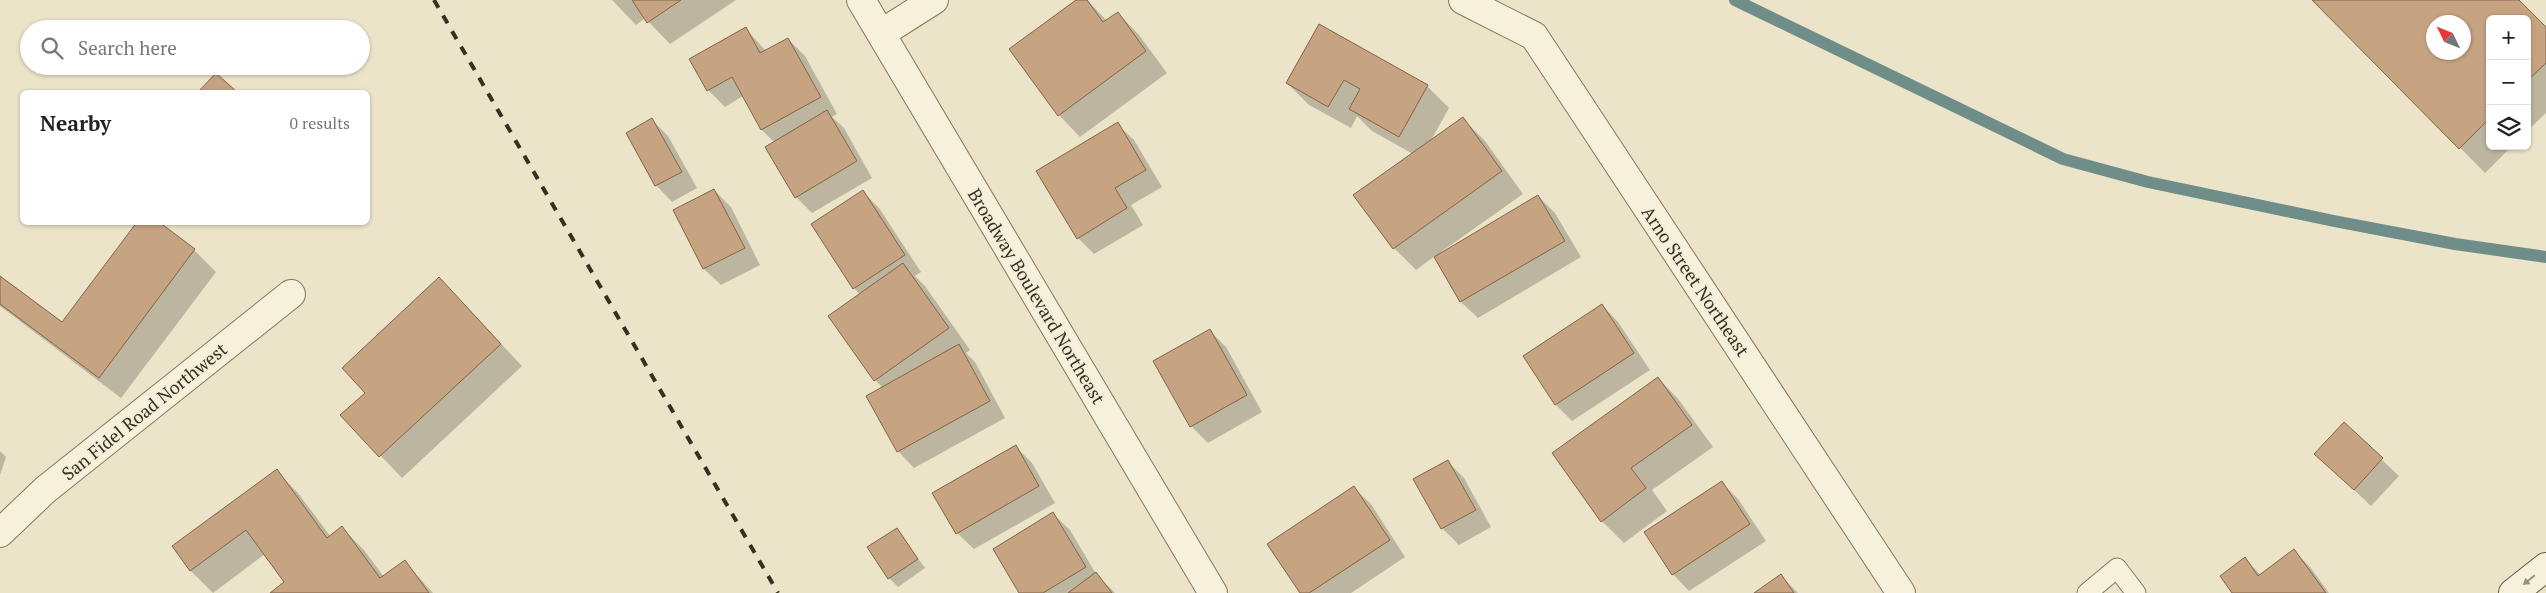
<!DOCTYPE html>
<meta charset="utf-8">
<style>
:root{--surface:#fff;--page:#f2f2f2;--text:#222;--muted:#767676;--line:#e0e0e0}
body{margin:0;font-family:"PT Serif",serif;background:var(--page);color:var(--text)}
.controls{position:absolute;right:15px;top:15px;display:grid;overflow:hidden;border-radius:8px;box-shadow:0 1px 4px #0004}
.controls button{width:45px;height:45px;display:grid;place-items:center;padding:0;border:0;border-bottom:1px solid var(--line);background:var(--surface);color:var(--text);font:25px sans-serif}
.compass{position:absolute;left:2426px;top:15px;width:45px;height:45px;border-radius:50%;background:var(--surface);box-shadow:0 1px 4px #0004;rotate:313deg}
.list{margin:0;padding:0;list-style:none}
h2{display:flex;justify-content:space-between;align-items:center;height:65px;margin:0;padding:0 20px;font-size:21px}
h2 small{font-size:16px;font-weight:400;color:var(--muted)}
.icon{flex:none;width:28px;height:28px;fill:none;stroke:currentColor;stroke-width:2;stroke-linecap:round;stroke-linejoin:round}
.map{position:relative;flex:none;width:2546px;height:593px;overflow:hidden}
.search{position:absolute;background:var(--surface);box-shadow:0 1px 4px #0004;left:20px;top:20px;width:350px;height:55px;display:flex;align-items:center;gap:12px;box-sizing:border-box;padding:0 18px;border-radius:28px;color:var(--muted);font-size:19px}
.panel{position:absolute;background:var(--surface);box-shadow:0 1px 4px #0004;left:20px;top:90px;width:350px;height:135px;border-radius:8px}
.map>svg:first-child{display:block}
</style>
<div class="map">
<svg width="2546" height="593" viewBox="0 0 2546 593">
<rect width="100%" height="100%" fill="#ebe4c9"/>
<g fill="#0003" fill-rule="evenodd">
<polygon points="612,0 736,0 670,44 645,18 636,25"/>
<polygon points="1078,0 1087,0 1107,21 1118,13 1139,35 1167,73 1080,137 1059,115"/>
<path d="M2314,0H2517L2546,29V113L2527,131V19H2490V146H2512L2485,173ZM2434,22H2464V52H2434Z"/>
<polygon points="1319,26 1427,86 1449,108 1430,142 1463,119 1485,141 1523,194 1441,252 1442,254 1538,196 1555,213 1581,257 1478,318 1461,302 1435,256 1416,270 1394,248 1413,154 1372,131 1357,116 1351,128 1309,105 1287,83"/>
<polygon points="746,29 766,51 788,39 805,56 837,114 832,117 844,128 872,178 812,213 796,197 775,143 762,130 743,96 725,107 708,90"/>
<polygon points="216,75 236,92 200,92"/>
<polygon points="652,120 668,136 697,188 672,202 656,185"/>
<polygon points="1117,124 1134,140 1162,187 1131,205 1143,225 1094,254 1078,238"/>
<polygon points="714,190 731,207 760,265 721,285 704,269 674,211"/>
<polygon points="863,192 879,208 921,272 915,276 925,286 970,350 966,353 975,362 1005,418 914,468 898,451 883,388 875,380 860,295 854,288"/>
<polygon points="194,250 216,272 121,398 0,306 0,277 62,324"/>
<polygon points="439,278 522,366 402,478 342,415 367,393"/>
<polygon points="1602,305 1618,322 1650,370 1572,421 1556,405 1524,356"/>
<polygon points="1210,331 1226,347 1262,412 1208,443 1191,426"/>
<polygon points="1658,378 1679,400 1713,447 1652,490 1667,511 1624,543 1602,521"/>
<polygon points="2344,424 2399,476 2371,506 2333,470"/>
<polygon points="1016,447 1032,463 1055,503 974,549 957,533"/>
<polygon points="0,451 6,457 0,475"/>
<polygon points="1447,461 1464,478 1491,527 1459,545 1442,528 1415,479"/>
<polygon points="276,471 298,493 331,537 342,528 364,550 384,577 405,562 433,593 272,593 286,583 265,554 213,593 191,571 173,546"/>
<polygon points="1722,483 1738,499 1766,541 1689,591 1673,574 1645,532"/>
<polygon points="1354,488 1371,504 1405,557 1351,593 1301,593"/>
<polygon points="1053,514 1070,530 1096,574 1115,593 1021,593"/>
<polygon points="896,529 925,568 898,587 889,578 869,548"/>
<polygon points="2294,551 2310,567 2329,593 2234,593 2245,559 2261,575"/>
<polygon points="1781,576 1798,593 1757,593"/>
</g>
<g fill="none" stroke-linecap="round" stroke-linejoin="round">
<polyline stroke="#708e89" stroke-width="12" points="1735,0 2063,159 2148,182 2334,221 2455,244 2546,257"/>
</g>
<g fill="#c6a482" stroke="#836447" fill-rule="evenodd">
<polygon points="632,0 681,0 647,23"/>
<polygon points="1076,0 1087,0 1103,22 1118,12 1146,51 1058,116 1009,49"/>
<path d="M2312,0H2519L2546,27V63L2527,81V19H2490V118L2459,149ZM2434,22H2464V52H2434Z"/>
<polygon points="1319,24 1428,85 1399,137 1349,109 1360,89 1344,80 1328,107 1286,83"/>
<polygon points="746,27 760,53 788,38 821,97 761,130 732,77 707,91 689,59"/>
<polygon points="216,73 237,92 198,92"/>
<polygon points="827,110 857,161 795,198 765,147"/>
<polygon points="1463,117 1502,171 1393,249 1353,195"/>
<polygon points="652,118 682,172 655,186 626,133"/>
<polygon points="1118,122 1146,170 1115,188 1127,208 1077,239 1036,171"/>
<polygon points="714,189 745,248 703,269 673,210"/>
<polygon points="863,190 905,255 853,289 811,224"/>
<polygon points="1538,195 1565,241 1460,302 1434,257"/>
<polygon points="137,222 159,222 195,249 99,378 0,304 0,276 62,322"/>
<polygon points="903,263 949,328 874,381 828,316"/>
<polygon points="439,277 501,344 379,457 340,415 365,393 342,368"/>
<polygon points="1602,304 1634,353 1555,405 1523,356"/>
<polygon points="1210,329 1247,395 1190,427 1153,361"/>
<polygon points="959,344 990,401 897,452 866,396"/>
<polygon points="1658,377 1692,425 1631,468 1646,488 1601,522 1552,453"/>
<polygon points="2344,422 2383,458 2354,490 2314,454"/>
<polygon points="1016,445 1039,486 956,534 932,493"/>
<polygon points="1448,460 1476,510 1441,529 1413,479"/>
<polygon points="277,469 327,538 342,526 380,578 405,560 429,593 270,593 284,582 246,530 190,571 172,546"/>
<polygon points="1722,481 1750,524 1672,575 1644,532"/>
<polygon points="1354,486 1390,540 1309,593 1300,593 1267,544"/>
<polygon points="1053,512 1086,567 1043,593 1019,593 993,549"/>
<polygon points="897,528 918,559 888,579 867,547"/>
<polygon points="2294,549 2326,593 2232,593 2220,576 2245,557 2258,576"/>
<polygon points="1096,572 1112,593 1068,593"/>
<polygon points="1781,574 1794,593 1754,593"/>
</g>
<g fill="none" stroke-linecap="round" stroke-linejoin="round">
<g stroke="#86775f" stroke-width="21">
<polyline id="service" points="2087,593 2117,568 2136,593"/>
</g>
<g stroke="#86775f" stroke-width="30">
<g id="minor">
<polyline points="861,0 1213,593"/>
<polyline points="1463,0 1534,36 1901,593"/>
<polyline points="882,33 934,0"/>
<polyline points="0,533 45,490 291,294"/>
</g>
</g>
<g stroke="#685842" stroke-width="30">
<polyline id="secondary" points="2513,593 2546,567"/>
</g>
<use href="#service" stroke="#f6f1db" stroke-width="19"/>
<use href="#minor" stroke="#f6f1db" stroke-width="28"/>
<use href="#secondary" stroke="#f6f1db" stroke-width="28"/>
<polyline stroke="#382e21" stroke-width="4" stroke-dasharray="9 9" stroke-linecap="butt" points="434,0 778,593"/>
</g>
<defs><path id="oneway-solid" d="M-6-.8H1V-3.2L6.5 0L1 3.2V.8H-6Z" transform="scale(1.25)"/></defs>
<use fill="#97907e" href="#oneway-solid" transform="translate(2529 580) rotate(141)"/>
<g text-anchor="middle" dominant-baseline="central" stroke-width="4" stroke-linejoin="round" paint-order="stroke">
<g font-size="18" fill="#382e21" stroke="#f3eed8">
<text transform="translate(1696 281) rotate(56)">Arno Street Northeast</text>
<text transform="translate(1037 296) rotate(59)">Broadway Boulevard Northeast</text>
<text transform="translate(144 411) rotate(-39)">San Fidel Road Northwest</text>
</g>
</g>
</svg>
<div class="controls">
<button>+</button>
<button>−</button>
<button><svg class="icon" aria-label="layers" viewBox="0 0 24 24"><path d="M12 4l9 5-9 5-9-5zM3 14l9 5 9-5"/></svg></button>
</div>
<svg class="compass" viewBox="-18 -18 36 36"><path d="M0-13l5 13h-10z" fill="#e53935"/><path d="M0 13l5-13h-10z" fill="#767676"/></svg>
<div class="search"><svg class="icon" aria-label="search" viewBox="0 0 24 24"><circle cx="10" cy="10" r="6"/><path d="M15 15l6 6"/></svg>Search here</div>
<section class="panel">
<h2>Nearby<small>0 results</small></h2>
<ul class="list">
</ul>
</section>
</div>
